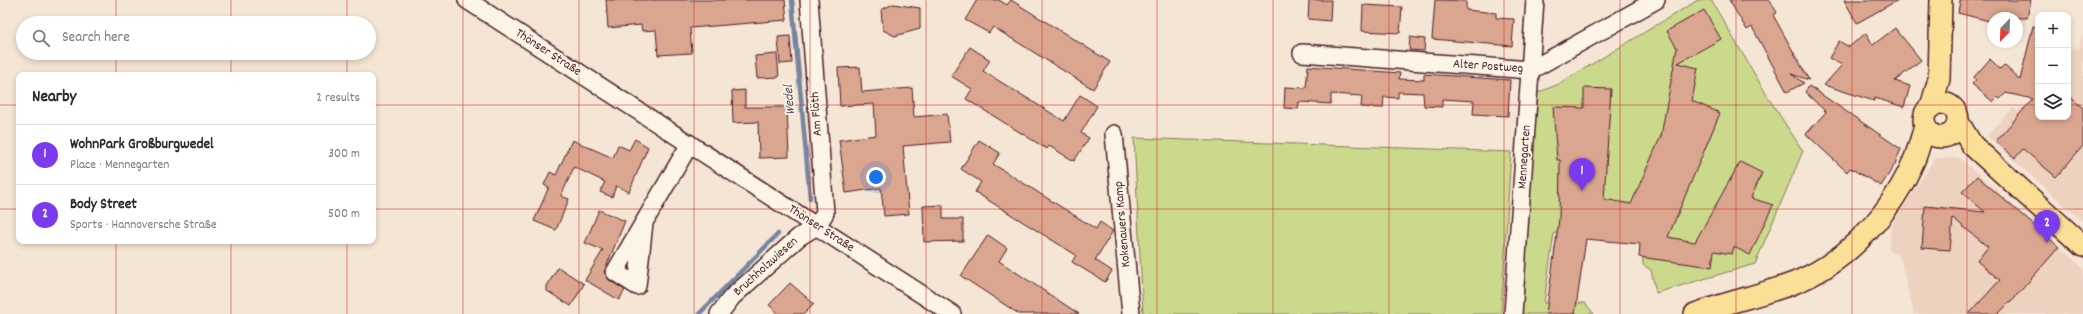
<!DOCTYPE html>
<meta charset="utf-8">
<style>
:root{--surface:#fff;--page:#f7f7f7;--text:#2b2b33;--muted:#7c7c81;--line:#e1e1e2;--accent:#7c3aed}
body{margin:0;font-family:Dekko,sans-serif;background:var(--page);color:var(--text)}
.controls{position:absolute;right:12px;top:12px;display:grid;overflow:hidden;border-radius:8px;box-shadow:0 2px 6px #0003}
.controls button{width:36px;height:36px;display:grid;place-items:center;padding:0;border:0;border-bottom:1px solid var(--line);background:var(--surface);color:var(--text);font:20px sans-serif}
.compass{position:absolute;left:1987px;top:12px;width:36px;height:36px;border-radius:50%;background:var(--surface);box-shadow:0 2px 6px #0003;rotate:203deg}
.you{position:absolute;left:876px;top:177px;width:14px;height:14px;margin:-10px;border:3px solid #fff;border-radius:50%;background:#1a73e8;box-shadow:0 0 0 6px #1a73e833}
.badge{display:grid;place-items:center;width:26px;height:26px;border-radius:50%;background:var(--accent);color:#fff;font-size:13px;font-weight:700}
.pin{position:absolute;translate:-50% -33px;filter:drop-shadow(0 1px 2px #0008)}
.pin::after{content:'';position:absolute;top:21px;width:14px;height:12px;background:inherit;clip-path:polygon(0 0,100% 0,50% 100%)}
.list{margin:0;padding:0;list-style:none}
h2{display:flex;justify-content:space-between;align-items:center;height:52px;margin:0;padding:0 16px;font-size:17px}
h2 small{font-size:13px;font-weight:400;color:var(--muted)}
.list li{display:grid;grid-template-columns:26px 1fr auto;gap:12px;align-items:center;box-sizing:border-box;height:60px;padding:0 16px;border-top:1px solid var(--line)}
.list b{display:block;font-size:15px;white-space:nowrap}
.list p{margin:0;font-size:13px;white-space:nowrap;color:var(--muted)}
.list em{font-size:13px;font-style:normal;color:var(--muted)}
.icon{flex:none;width:22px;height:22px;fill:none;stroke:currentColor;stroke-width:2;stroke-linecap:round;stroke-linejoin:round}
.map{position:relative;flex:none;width:2083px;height:314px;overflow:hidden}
.search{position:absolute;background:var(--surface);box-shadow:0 2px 6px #0003;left:16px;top:16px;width:360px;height:44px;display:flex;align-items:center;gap:10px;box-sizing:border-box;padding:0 14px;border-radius:22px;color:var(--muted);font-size:15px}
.panel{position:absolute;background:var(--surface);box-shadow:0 2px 6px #0003;left:16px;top:72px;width:360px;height:172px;border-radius:8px}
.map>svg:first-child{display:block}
</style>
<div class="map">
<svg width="2083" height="314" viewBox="0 0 2083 314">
<rect width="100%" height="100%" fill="#f5e5d4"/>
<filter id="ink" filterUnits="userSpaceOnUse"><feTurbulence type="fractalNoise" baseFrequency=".025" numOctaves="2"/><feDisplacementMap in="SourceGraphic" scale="8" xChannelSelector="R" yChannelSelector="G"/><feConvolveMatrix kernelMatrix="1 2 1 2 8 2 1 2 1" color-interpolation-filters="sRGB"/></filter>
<g filter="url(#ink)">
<g fill="#edd2bf">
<polygon points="2083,33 2083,222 1987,136 2013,108 2018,112 2020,108 2038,117 2068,117 2068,55 2074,46 2079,49"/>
<polygon points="1935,158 1960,158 2083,268 2083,314 1914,314 1900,257 1889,250 1891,226"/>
</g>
<g fill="#cad98c" stroke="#8a7c5c">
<polygon points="1698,0 1711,0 1771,102 1803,151 1755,264 1656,293 1651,270 1643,265 1642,241 1554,233 1544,303 1585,303 1594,314 1522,314 1537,93 1559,84"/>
<polygon points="1134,138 1511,152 1501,314 1143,314"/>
</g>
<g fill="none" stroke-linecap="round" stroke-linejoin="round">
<g stroke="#7585a2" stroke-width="4.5">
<polyline points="792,0 810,198"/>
<polyline points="699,314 778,234"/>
</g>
</g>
<g fill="#dba68f" stroke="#4a1f2b">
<polygon points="606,0 785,0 787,20 690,28 692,53 658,55 656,30 642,31 641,25 608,28"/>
<polygon points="977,0 999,0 1007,5 1011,0 1110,62 1093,89 993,27 989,33 965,20"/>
<polygon points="1309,0 1331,0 1330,21 1308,19"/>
<polygon points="1435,0 1466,1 1466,10 1496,13 1496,18 1514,19 1512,46 1432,39"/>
<polygon points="1729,0 1770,0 1777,13 1773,15 1809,80 1791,74 1804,83 1787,92 1752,27 1747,30"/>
<polygon points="1844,0 1898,0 1857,23"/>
<polygon points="1960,0 2031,0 2027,18 1993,18 1993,22 1958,13"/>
<polygon points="893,4 920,8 920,29 895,36 883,30 881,10"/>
<polygon points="1363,5 1402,7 1400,33 1362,31"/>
<polygon points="1704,10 1721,39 1678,63 1698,68 1692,101 1720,113 1668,237 1695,242 1740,162 1762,173 1751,198 1773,205 1750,255 1734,247 1732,254 1714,251 1712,267 1639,257 1640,244 1586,239 1575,314 1546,314 1559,219 1560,160 1557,160 1553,107 1584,108 1584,88 1611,89 1604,199 1631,204 1661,136 1677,48 1667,31"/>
<polygon points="2033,26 2038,27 2038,117 2068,117 2068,95 2083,108 2083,146 2056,177 2023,149 2015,158 1996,141 2033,99 2006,93 2000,99 1997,97 1993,102 1972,84 1976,80 1974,77 1990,59 2000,69 2004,65 2020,80"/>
<polygon points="1895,28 1921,60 1895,81 1910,86 1904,107 1875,98 1874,101 1824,85 1842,65 1829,58 1839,41 1849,47 1866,33 1873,45"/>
<polygon points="790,36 792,63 780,64 778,37"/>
<polygon points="1410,37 1425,39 1424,51 1409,50"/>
<polygon points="970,47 990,60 983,71 1064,121 1080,95 1097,106 1081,133 1089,138 1074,161 1049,146 1047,149 966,99 972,89 951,76"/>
<polygon points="777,54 779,77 757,78 755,56"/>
<polygon points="1308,66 1400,73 1399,79 1424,80 1424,74 1510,80 1508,116 1473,114 1474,101 1442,99 1442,107 1424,106 1423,93 1398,92 1398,98 1384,97 1383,108 1361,107 1362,96 1331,94 1331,104 1299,102 1298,109 1284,108 1285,87 1306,88"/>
<polygon points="860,67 862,92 912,88 914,117 947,114 950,142 903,146 909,214 884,216 881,188 846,193 839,140 876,135 874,104 840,106 838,68"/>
<polygon points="1809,86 1901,149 1895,164 1881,186 1850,168 1847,172 1806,134 1826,112 1805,92"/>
<polygon points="745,90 745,107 787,107 789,157 759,158 758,122 733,123 732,91"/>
<polygon points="635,139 648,147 629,192 616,186 612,197 600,192 605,182 574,167 561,196 569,199 556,230 534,221 549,187 544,185 550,172 556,175 572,140 613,158 618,145 629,150"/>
<polygon points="979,140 1000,153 993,164 1096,229 1100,222 1113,231 1095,260 1112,271 1105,282 1072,262 1076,255 975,192 981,182 961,169"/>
<polygon points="1977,176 2059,247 2018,294 1998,314 1969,314 2000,280 1977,261 1988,247 1953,218 1950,250 1922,248 1925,206 1985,212 1962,192"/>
<polygon points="943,205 943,219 963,219 963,241 924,242 923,206"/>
<polygon points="599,210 625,221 604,272 609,280 625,290 619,300 585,280 603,250 585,243"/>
<polygon points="988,235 1007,248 999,261 1079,314 1019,314 961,276"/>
<polygon points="558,267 584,284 571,306 547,291 547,286"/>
<polygon points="790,283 814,304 804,314 779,314 769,305"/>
</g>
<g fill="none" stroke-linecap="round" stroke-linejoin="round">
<g stroke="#4a1f2b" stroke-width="20">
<g id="minor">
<polyline points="467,0 952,314"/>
<polyline points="1302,53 1531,70 1656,0"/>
<polyline points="1114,134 1131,314"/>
<polyline points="644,223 637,286 615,272 681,159 690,144"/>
<polyline points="719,314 732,297 799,237 817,226 825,213 809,0"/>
<polyline points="1513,314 1535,0"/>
</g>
</g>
<g stroke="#4a1f2b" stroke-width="24">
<g id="major">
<circle cx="1941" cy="120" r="17"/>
<polyline points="1931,107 1939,79 1941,0"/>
<polyline points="1958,122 1972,145 2083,246"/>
<path d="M1695,314C1727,302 1762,295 1794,283C1848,262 1893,211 1915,158C1919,147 1922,136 1925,126"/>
</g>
</g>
<use href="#minor" stroke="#fcf5e5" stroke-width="17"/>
<use href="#major" stroke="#fbdf96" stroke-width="21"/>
</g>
</g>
<path fill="none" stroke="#d62828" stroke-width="1" stroke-opacity="0.55" d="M116,0V23M231,0V23M347,0V23M463,0V314M579,0V314M694,0V314M810,0V314M926,0V314M1042,0V314M1157,0V314M1273,0V314M1389,0V314M1504,0V314M1620,0V314M1736,0V314M1852,0V314M1967,0V314M116,53V75M231,53V75M347,53V75M0,105H19M373,105H2038M2068,105H2083M0,209H19M373,209H2083M116,241V314M231,241V314M347,241V314"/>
<g text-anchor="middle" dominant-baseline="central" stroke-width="3.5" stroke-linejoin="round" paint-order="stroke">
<g font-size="13" fill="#4a1f2b" stroke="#fcf5e5">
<text transform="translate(548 53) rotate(33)">Thönser Straße</text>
<text transform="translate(1488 67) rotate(4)">Alter Postweg</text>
<text transform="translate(817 114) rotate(-94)">Am Flöth</text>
<text transform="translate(1525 157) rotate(-86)">Mennegarten</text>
<text transform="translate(1123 224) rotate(-95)">Kokenauers Kamp</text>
<text transform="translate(821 229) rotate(33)">Thönser Straße</text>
<text transform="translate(766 267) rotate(-42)">Bruchholzwiesen</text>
</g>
<g font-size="14" font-style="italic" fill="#605266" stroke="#fcf5e5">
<text transform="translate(790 100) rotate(-95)">Wedel</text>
</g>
</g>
</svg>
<div class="controls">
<button>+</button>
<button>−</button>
<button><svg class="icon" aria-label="layers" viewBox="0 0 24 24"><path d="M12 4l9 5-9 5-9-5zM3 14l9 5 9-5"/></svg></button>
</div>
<svg class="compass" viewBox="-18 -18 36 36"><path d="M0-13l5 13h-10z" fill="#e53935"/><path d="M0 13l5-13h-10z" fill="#7c7c81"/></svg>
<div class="you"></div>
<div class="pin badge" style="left:1582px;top:191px">1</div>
<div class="pin badge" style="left:2047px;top:243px">2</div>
<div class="search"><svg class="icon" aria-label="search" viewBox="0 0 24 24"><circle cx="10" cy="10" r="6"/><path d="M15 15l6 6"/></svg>Search here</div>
<section class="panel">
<h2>Nearby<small>2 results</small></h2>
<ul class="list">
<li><span class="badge">1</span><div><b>WohnPark Großburgwedel</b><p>Place · Mennegarten</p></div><em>300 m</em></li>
<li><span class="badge">2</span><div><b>Body Street</b><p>Sports · Hannoversche Straße</p></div><em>500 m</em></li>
</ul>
</section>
</div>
